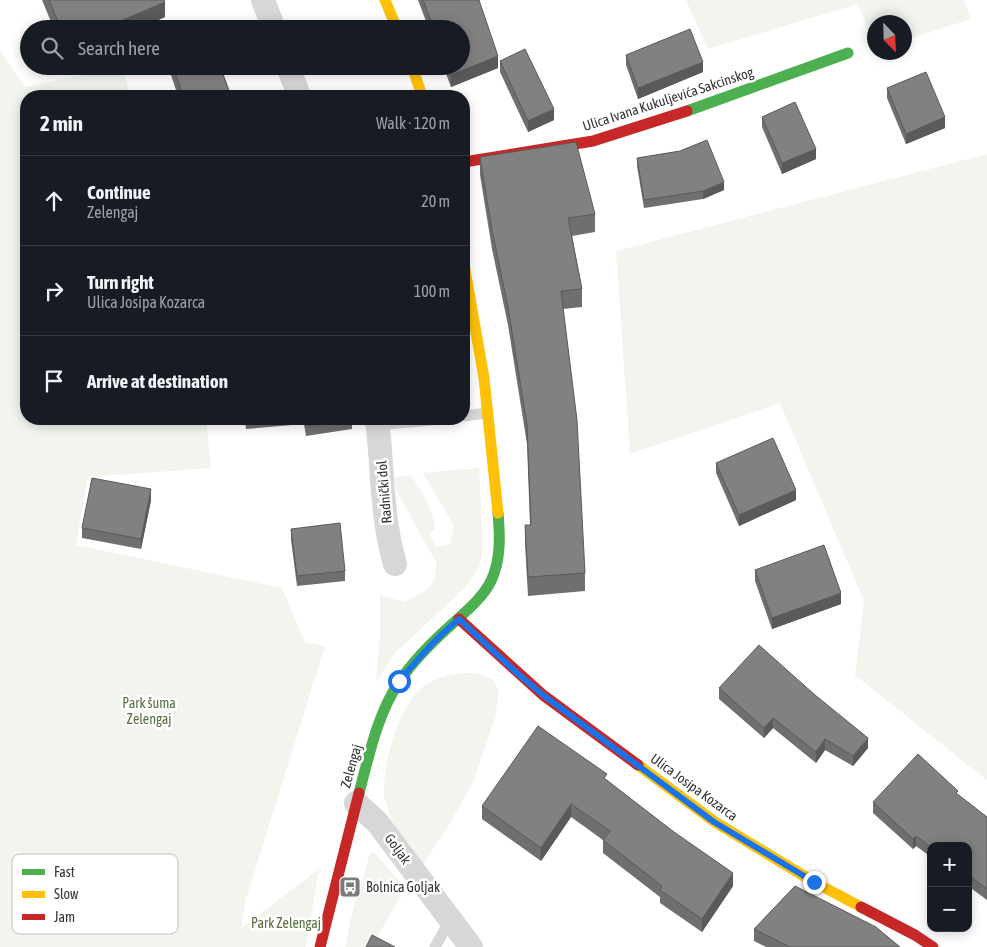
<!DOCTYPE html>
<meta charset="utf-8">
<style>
:root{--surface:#171b24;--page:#20242c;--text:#f1f3f6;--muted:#9ea1a6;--line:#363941}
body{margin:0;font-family:"Asap Condensed",sans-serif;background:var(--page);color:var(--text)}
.controls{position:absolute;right:15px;bottom:15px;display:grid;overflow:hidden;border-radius:10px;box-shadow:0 2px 12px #0003}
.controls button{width:45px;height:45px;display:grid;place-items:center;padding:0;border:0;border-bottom:1px solid var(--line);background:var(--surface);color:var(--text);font:25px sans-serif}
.compass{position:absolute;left:867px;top:15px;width:45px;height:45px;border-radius:50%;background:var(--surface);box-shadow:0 2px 12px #0003;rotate:157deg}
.stop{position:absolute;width:15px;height:15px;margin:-11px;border:4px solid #1a73e8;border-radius:50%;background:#fff}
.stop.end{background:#1a73e8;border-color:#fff;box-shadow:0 1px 5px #0008}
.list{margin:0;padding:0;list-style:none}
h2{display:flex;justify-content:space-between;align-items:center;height:65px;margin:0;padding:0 20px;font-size:21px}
h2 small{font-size:16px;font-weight:400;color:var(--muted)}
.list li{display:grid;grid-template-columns:32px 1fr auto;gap:15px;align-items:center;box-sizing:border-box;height:90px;padding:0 20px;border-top:1px solid var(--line)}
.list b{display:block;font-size:19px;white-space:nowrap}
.list p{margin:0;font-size:16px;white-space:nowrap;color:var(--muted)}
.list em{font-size:16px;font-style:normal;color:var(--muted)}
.icon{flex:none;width:28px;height:28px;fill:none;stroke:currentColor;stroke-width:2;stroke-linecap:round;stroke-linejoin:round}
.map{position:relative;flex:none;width:987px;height:947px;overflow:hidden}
.search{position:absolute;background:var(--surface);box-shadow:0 2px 12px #0003;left:20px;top:20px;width:450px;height:55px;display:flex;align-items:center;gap:12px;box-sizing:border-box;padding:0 18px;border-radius:28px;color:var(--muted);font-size:19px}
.panel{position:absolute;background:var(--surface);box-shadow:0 2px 12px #0003;left:20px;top:90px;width:450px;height:335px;border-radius:20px}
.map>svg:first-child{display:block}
</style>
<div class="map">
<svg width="987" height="947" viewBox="0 0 987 947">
<rect width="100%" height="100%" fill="#fff"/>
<g fill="#f1f5ed">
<polygon points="686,0 964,0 971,19 905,40 904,22 874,22 874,45 858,4 708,49"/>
<polygon points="0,50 25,87 123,67 130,96 26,96 26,419 206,419 211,468 88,477 76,545 282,588 305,642 325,646 246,899 241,928 319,869 306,947 0,947"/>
<polygon points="987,154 987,780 855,675 864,601 780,403 630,454 616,251"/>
<path d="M479,468L483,550L479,567L467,586L396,652L376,682L380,632V595L404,602L430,588L435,578L436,562L396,490L394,477L411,476C423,493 433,508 435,529L429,534L436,547L450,544L454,526L423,473Z"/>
<path d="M460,673H477L493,679L499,692L495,718L473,782L447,828L423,864C411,848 395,832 389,813C387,807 385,801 384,795C383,765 397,712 418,691C430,679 445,676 460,673Z"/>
<polygon points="370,853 375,853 403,886 401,896 371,947 345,947 351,917"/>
</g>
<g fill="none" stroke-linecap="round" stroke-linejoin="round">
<g stroke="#d7d7d7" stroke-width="11">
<polyline points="464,416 488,413"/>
<polyline points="378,425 440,419"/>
<polyline points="435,947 450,920"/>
</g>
<g stroke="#d7d7d7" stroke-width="24">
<polyline points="263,0 274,29"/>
<polyline points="288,66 299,96"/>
<path d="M377,419C383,467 381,517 395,564"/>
<polyline points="356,803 377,822 471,947"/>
</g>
<g stroke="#4caf50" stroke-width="11">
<polyline points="687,111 848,53"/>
<path d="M359,793C369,756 377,715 399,682C413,661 431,643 450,626C465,612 482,599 491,581C501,560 500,536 498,513"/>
</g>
<g stroke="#ffc107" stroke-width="11">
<polyline points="385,0 397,29"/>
<polyline points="412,66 422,96"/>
<polyline points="464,264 484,378 498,513"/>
<polyline points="638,765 715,822 814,882 861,907"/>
</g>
<g stroke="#c62828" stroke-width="11">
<polyline points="464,162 593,141 687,111"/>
<polyline points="459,619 543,695 638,765"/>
<polyline points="861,907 915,935 933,947"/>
<polyline points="320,947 359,793"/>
</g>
</g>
<g fill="#6f6f6f">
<polygon points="42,0 164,0 165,17 138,29 54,29"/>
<polygon points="418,0 479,0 498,68 451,87 443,66 461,66 461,29 429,29"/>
<polygon points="626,55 703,72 638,99 626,65"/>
<polygon points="500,61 554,120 528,132 500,72"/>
<polygon points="168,66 220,66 231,96 178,96"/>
<polygon points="887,88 945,128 906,144 887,98"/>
<polygon points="762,117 816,159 782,174 762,127"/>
<polygon points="480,157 595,214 595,232 572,236 582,289 582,307 563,309 585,573 585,591 528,596 525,544 525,525 530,525 527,444 508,325 492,249 480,175"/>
<polygon points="637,158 724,190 703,199 644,208 637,166"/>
<polygon points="245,419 352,419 352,429 306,436 304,424 246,429"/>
<polygon points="716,463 796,500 739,526 716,473"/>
<polygon points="151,500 141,549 82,538 82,528"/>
<polygon points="291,529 345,571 345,581 297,586 291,540"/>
<polygon points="755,570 841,604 772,629 755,581"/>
<polygon points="719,688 868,748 853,766 825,750 816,763 773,728 764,738 719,699"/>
<polygon points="607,780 733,886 702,932 660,903 660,897 603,853 603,840 571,817 541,861 482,819 482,806"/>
<polygon points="958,795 987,817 987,900 968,886 968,846 931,846 931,857 916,846 913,849 873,813 873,802"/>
<polygon points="754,929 900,947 766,947 754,941"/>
</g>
<g fill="#5a5a5a">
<polygon points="165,2 165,17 138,29 102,29"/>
<polygon points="498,56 498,68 451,87 451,75"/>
<polygon points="703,62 703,72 638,99 638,88"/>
<polygon points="554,109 554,120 528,132 528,121"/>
<polygon points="945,117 945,128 906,144 906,134"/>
<polygon points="816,149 816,159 782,174 782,163"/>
<polygon points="724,182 724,190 703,199 703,191"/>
<polygon points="151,489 151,500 141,549 141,539"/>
<polygon points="796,490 796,500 739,526 739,515"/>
<polygon points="841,593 841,604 772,629 772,618"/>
<polygon points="773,718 773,728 764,738 764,728"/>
<polygon points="868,738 868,748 853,766 853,756"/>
<polygon points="825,739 825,750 816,763 816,752"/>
<polygon points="571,804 571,817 541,861 541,848"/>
<polygon points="916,836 916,846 913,849 913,839"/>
<polygon points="733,873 733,886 702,932 702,919"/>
</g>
<g fill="#818181" stroke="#5a5a5a">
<polygon points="49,0 164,0 165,2 102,29 61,29"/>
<polygon points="423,0 479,0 498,56 451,75 448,66 461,66 461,29 434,29"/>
<polygon points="690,29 703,62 638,88 626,55"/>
<polygon points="525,49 554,109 528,121 500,61"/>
<polygon points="173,66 220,66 231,96 183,96"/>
<polygon points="926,72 945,117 906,134 887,88"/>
<polygon points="795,102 816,149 782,163 762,117"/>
<polygon points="707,140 724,182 703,191 644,200 637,158 680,151"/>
<polygon points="576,142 595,214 568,218 582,289 561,291 577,420 585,573 528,577 525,525 531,525 527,425 508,307 492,230 480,157"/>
<polygon points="305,419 352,419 306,426"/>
<polygon points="773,438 796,490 739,515 716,463"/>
<polygon points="92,478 151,489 141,539 82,528"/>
<polygon points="340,523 345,571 297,576 291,529"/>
<polygon points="824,545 841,593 772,618 755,570"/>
<polygon points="759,645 815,695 868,738 853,756 825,739 816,752 773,718 764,728 719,688"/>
<polygon points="538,726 607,774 604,778 674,832 733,873 702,919 660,890 662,886 603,840 610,831 571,804 541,848 482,806"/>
<polygon points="918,754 958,791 956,793 987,817 987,889 968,875 968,846 931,846 931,847 916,836 913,839 873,802"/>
<polygon points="795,886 876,927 900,947 790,947 754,929"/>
<polygon points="372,935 395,947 366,947"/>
</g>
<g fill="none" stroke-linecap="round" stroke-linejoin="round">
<path stroke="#1a73e8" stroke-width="6" d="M399,681C418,659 436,638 459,619L517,673L543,695L714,822L814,882"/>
</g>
<defs>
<g id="bus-square" transform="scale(1.125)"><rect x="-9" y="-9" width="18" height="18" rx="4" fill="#7a7a7a" stroke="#fff"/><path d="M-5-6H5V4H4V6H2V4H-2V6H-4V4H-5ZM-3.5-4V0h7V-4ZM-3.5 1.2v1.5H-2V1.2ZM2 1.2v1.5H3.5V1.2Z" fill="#fff"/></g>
</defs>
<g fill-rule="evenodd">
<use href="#bus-square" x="350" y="887"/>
</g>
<g text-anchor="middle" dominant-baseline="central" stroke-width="5" stroke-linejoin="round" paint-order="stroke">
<g font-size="14" fill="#333" stroke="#fff">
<text transform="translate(668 99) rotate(-18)">Ulica Ivana Kukuljevića Sakcinskog</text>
<text transform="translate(384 492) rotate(-95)">Radnički dol</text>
<text transform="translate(351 766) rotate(-74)">Zelengaj</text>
<text transform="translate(694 787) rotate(36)">Ulica Josipa Kozarca</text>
<text transform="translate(398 849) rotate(54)">Goljak</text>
</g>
<g font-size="14" fill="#56703f" stroke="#fff">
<text x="149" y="703">Park šuma<tspan x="149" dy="16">Zelengaj</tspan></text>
<text x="286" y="923">Park Zelengaj</text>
</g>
<g font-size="14" fill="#333" stroke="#fff" text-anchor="start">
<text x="366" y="887">Bolnica Goljak</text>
</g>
</g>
<rect x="12" y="854" width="166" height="80" rx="8" fill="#fff" stroke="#c2c2c2" stroke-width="1"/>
<rect x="22" y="869" width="23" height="6" fill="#4caf50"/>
<rect x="22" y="891" width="23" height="7" fill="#ffc107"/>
<rect x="22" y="914" width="23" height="6" fill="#c62828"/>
<g font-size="14" fill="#333">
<text x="54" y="877">Fast</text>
<text x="54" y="899">Slow</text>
<text x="54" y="922">Jam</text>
</g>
</svg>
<div class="controls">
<button>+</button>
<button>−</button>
</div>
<svg class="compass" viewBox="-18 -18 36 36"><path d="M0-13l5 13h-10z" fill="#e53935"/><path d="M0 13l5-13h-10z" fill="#9ea1a6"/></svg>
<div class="stop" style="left:399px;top:681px"></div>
<div class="stop end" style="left:814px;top:882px"></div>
<div class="search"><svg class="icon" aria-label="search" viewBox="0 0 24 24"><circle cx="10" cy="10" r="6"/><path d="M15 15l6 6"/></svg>Search here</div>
<section class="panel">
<h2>2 min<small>Walk · 120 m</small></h2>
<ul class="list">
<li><svg class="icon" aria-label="ahead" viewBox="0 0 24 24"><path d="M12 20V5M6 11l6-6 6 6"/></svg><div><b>Continue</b><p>Zelengaj</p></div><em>20 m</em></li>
<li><svg class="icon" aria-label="right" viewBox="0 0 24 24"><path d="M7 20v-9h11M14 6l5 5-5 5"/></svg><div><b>Turn right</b><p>Ulica Josipa Kozarca</p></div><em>100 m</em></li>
<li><svg class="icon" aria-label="arrive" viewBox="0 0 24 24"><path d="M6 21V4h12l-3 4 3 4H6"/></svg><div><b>Arrive at destination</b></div></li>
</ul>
</section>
</div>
